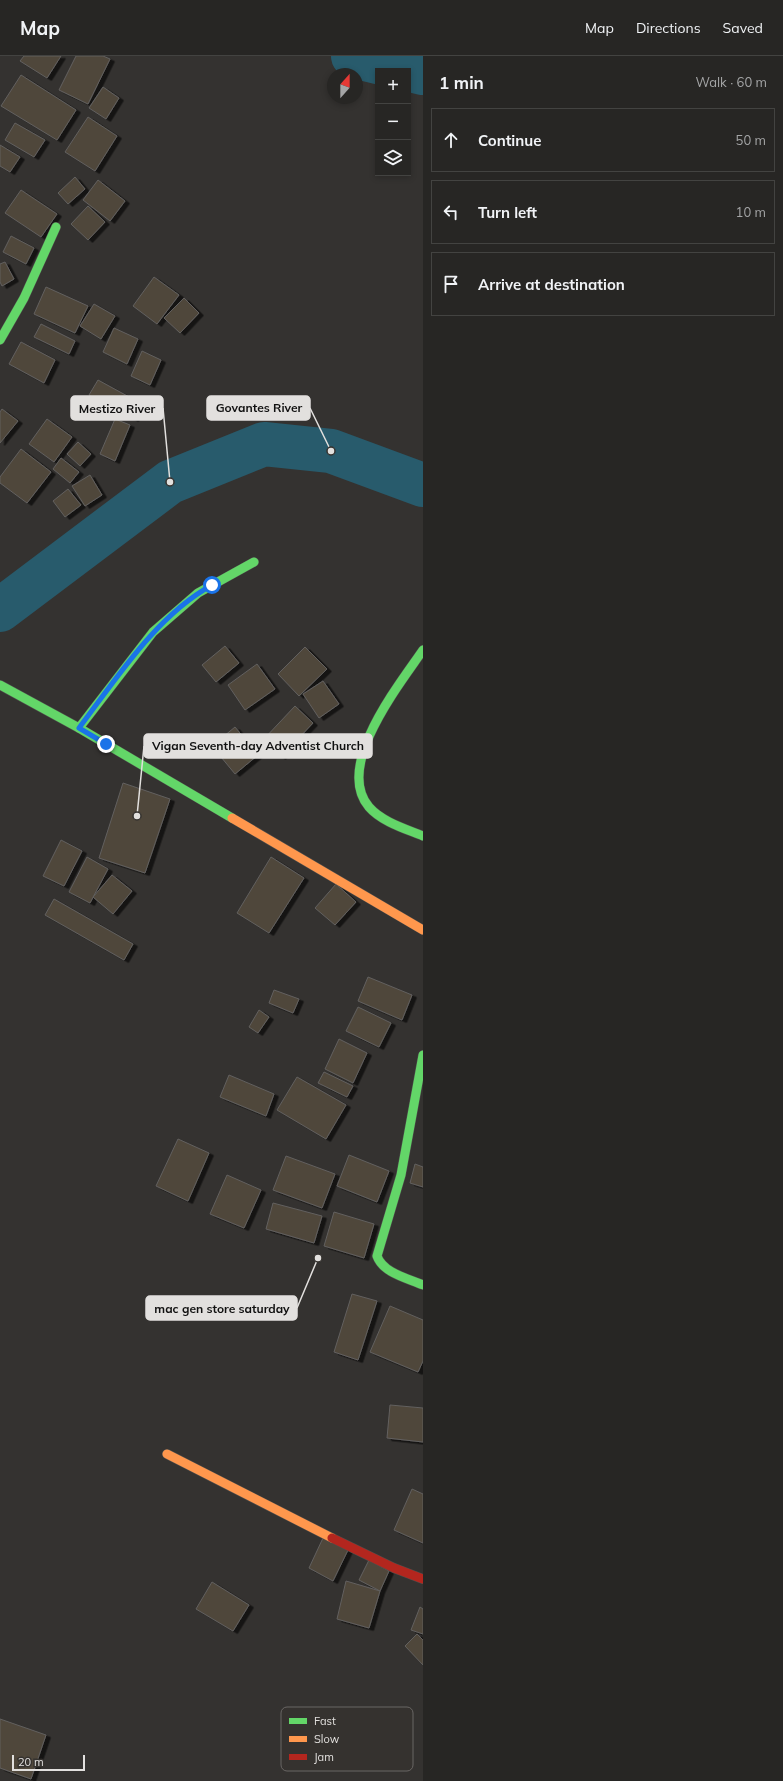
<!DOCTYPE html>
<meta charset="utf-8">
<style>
:root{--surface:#272624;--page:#2f2e2c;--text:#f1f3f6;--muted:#a4a5a6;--line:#434341}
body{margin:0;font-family:Mulish,sans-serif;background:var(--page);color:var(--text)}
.controls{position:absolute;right:12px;top:12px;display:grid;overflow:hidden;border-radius:0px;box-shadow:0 2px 6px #0003}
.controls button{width:36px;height:36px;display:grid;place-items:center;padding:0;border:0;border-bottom:1px solid var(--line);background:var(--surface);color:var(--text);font:20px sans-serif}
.compass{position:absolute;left:327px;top:12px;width:36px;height:36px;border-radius:50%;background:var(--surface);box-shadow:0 2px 6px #0003;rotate:21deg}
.scale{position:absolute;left:12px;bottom:10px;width:73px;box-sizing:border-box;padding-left:4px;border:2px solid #e2e0de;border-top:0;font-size:11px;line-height:14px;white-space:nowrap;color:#e2e0de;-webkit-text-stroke:3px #35322f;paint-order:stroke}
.stop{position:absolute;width:12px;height:12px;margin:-9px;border:3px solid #1a73e8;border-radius:50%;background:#fff}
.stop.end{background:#1a73e8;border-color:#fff;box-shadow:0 1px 4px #0008}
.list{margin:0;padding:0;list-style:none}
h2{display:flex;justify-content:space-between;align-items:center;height:52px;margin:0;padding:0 16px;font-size:17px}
h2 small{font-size:13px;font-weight:400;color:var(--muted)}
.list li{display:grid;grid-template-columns:26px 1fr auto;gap:12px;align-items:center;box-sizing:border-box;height:64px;margin:0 8px 8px;padding:0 8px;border:1px solid var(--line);border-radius:0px}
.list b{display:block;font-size:15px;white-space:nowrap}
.list em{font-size:13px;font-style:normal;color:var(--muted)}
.icon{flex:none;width:22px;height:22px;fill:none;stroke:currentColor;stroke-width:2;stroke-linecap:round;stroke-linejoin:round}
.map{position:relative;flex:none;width:423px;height:1725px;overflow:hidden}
header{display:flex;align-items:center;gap:24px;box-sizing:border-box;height:56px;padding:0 20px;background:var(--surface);border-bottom:1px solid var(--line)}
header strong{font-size:19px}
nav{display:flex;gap:22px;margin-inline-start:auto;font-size:14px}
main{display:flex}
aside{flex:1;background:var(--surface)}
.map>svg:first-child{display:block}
</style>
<header>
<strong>Map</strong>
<nav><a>Map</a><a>Directions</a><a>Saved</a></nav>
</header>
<main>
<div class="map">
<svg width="423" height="1725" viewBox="0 0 423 1725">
<defs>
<filter id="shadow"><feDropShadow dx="4.5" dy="2.5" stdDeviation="0" flood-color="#0009"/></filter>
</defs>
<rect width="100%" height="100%" fill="#343230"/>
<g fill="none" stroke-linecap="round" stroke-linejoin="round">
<g stroke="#285b6c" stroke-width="44">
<polyline points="353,0 423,17"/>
<polyline points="0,554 170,426 264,388 331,395 423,429"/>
</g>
</g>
<g fill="#4f473b" stroke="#62605f" filter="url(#shadow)">
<polygon points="24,0 61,0 47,22 20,5"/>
<polygon points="76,0 103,0 110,3 88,48 59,34"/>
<polygon points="21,19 76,54 57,84 1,50"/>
<polygon points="103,31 119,42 106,63 89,52"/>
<polygon points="88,61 117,80 95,115 65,96"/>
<polygon points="15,67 45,84 34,101 5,84"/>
<polygon points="0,89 20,101 10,116 0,110"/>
<polygon points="75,121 85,133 68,148 58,137"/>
<polygon points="98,124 125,145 110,165 83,144"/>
<polygon points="21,134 57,158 41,181 5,157"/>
<polygon points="88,150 105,166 88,184 71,168"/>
<polygon points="11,180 34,192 26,208 3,196"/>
<polygon points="5,206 14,223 2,230 0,226 0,208"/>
<polygon points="154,221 179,239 157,268 133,250"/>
<polygon points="46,231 88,250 75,277 34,258"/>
<polygon points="184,242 199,257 180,277 164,262"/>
<polygon points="94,248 115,260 101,283 80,270"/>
<polygon points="41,268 75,285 69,298 34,281"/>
<polygon points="114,272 138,283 127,308 103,296"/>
<polygon points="21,286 55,304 44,327 9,308"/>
<polygon points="142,295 161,304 150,329 131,320"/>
<polygon points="98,324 142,348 134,363 89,339"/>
<polygon points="2,353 18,365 0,387 0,356"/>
<polygon points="47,363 72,381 54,406 29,388"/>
<polygon points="115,363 130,369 115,405 100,398"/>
<polygon points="78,386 91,398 80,410 67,398"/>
<polygon points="21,393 51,416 27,447 0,427 0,421"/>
<polygon points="61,402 79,416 70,427 53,413"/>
<polygon points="90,419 102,439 85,450 72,430"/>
<polygon points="68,433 81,449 65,461 53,445"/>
<polygon points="225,590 239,607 216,626 202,609"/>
<polygon points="305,591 327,613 299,640 278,618"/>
<polygon points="257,608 275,633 245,654 228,629"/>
<polygon points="323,625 339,648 319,662 303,638"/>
<polygon points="295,650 313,667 281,701 263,684"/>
<polygon points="235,671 258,699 235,718 212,690"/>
<polygon points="123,727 170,743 145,817 99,802"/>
<polygon points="61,784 82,795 64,830 43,820"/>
<polygon points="87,801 108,813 90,847 69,836"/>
<polygon points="271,801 304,822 269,877 237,857"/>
<polygon points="112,819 132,835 113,858 93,841"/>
<polygon points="336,828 356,846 335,869 315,852"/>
<polygon points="54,843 133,888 124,904 45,859"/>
<polygon points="368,921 412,939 402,964 358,945"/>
<polygon points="274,934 299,943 293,957 269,947"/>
<polygon points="358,951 391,967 379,991 346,975"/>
<polygon points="259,954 269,961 258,977 249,971"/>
<polygon points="339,983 367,997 353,1027 325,1013"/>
<polygon points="324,1016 353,1030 347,1041 318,1027"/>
<polygon points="229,1019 274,1038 266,1060 220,1041"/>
<polygon points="297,1021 346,1049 326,1083 277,1054"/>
<polygon points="178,1083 209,1097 188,1145 156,1130"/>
<polygon points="349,1099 389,1115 377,1146 337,1130"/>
<polygon points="286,1100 335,1118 322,1152 273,1134"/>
<polygon points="415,1108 423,1111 423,1131 410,1127"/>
<polygon points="227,1119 261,1134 244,1172 210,1158"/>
<polygon points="273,1147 322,1160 314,1187 266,1173"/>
<polygon points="334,1156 374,1168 364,1202 324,1190"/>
<polygon points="352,1238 377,1245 358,1304 334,1296"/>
<polygon points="390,1250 423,1264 423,1305 418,1316 370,1296"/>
<polygon points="390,1349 423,1352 423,1386 387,1382"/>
<polygon points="412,1433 423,1438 423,1487 394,1474"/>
<polygon points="323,1482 348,1494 333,1525 309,1512"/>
<polygon points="369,1504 389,1515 380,1535 359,1524"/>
<polygon points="346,1525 380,1535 369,1572 337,1563"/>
<polygon points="212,1526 249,1549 233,1575 196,1553"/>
<polygon points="420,1551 423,1553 423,1578 411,1574"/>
<polygon points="417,1578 423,1584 423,1609 405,1590"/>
<polygon points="0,1663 46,1679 31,1723 0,1712"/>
</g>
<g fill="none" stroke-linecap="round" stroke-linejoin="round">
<g stroke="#4f4e4c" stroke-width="10">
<g id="fast">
<polyline points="0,284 24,242 56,171"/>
<path d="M423,594C399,629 334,710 369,751C382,766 406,773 423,780"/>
<polyline points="0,629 79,672 232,762"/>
<polyline points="79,672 153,576 198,537 254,506"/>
<path d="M423,999L401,1119L377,1200C383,1217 407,1222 423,1229"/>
</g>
</g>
<g stroke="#4f4e4c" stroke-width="10">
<g id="slow">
<polyline points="232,762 423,874"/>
<polyline points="167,1398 332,1482"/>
</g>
</g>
<g stroke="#4f4e4c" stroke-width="10">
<polyline id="jam" points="332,1482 394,1512 423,1523"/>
</g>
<use href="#fast" stroke="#63d668" stroke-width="9"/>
<use href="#slow" stroke="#ff974d" stroke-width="9"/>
<use href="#jam" stroke="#b3261e" stroke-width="9"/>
</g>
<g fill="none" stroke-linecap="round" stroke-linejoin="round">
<path stroke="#1a73e8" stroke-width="5" d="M106,688L79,672C117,622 156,560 212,529"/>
</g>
<rect x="281" y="1651" width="132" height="64" rx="6" fill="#35322f" stroke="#696664" stroke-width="1"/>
<rect x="289" y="1662" width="18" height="6" fill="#63d668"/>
<rect x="289" y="1680" width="18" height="6" fill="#ff974d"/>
<rect x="289" y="1698" width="18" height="6" fill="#b3261e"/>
<g font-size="11" fill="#e2e0de">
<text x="314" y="1669">Fast</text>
<text x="314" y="1687">Slow</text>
<text x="314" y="1705">Jam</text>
</g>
<path fill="none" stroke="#e2e0de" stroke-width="1.5" d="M331 395L310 352M170 426L163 352M137 760L144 690M318 1202L297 1252"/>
<g fill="#e2e0de" stroke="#35322f" stroke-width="1.5">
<circle cx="331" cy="395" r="4"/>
<circle cx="170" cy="426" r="4"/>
<circle cx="137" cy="760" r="4"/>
<circle cx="318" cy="1202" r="4"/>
</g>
<g fill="#e2e0de" stroke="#e2e0de" stroke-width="1.5">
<rect x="207" y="340" width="103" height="24" rx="4"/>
<rect x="71" y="340" width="92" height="24" rx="4"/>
<rect x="144" y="678" width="228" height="24" rx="4"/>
<rect x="146" y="1240" width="151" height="24" rx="4"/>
</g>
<g font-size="12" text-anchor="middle" font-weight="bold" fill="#111">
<text x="259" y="356">Govantes River</text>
<text x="117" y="357">Mestizo River</text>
<text x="258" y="694">Vigan Seventh-day Adventist Church</text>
<text x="222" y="1257">mac gen store saturday</text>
</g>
</svg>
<div class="controls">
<button>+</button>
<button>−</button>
<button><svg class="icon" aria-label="layers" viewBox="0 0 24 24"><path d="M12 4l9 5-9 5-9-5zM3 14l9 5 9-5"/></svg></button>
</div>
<svg class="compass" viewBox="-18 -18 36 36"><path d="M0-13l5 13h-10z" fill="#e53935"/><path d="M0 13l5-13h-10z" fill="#a4a5a6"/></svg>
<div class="scale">20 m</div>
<div class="stop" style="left:212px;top:529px"></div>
<div class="stop end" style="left:106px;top:688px"></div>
</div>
<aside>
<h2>1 min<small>Walk · 60 m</small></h2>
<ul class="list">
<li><svg class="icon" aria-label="ahead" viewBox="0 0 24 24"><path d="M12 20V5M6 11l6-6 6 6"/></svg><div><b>Continue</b></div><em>50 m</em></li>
<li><svg class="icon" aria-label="left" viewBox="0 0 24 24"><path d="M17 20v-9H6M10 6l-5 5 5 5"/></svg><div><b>Turn left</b></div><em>10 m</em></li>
<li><svg class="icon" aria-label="arrive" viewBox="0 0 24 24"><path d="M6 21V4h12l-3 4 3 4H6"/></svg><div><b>Arrive at destination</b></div></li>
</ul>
</aside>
</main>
